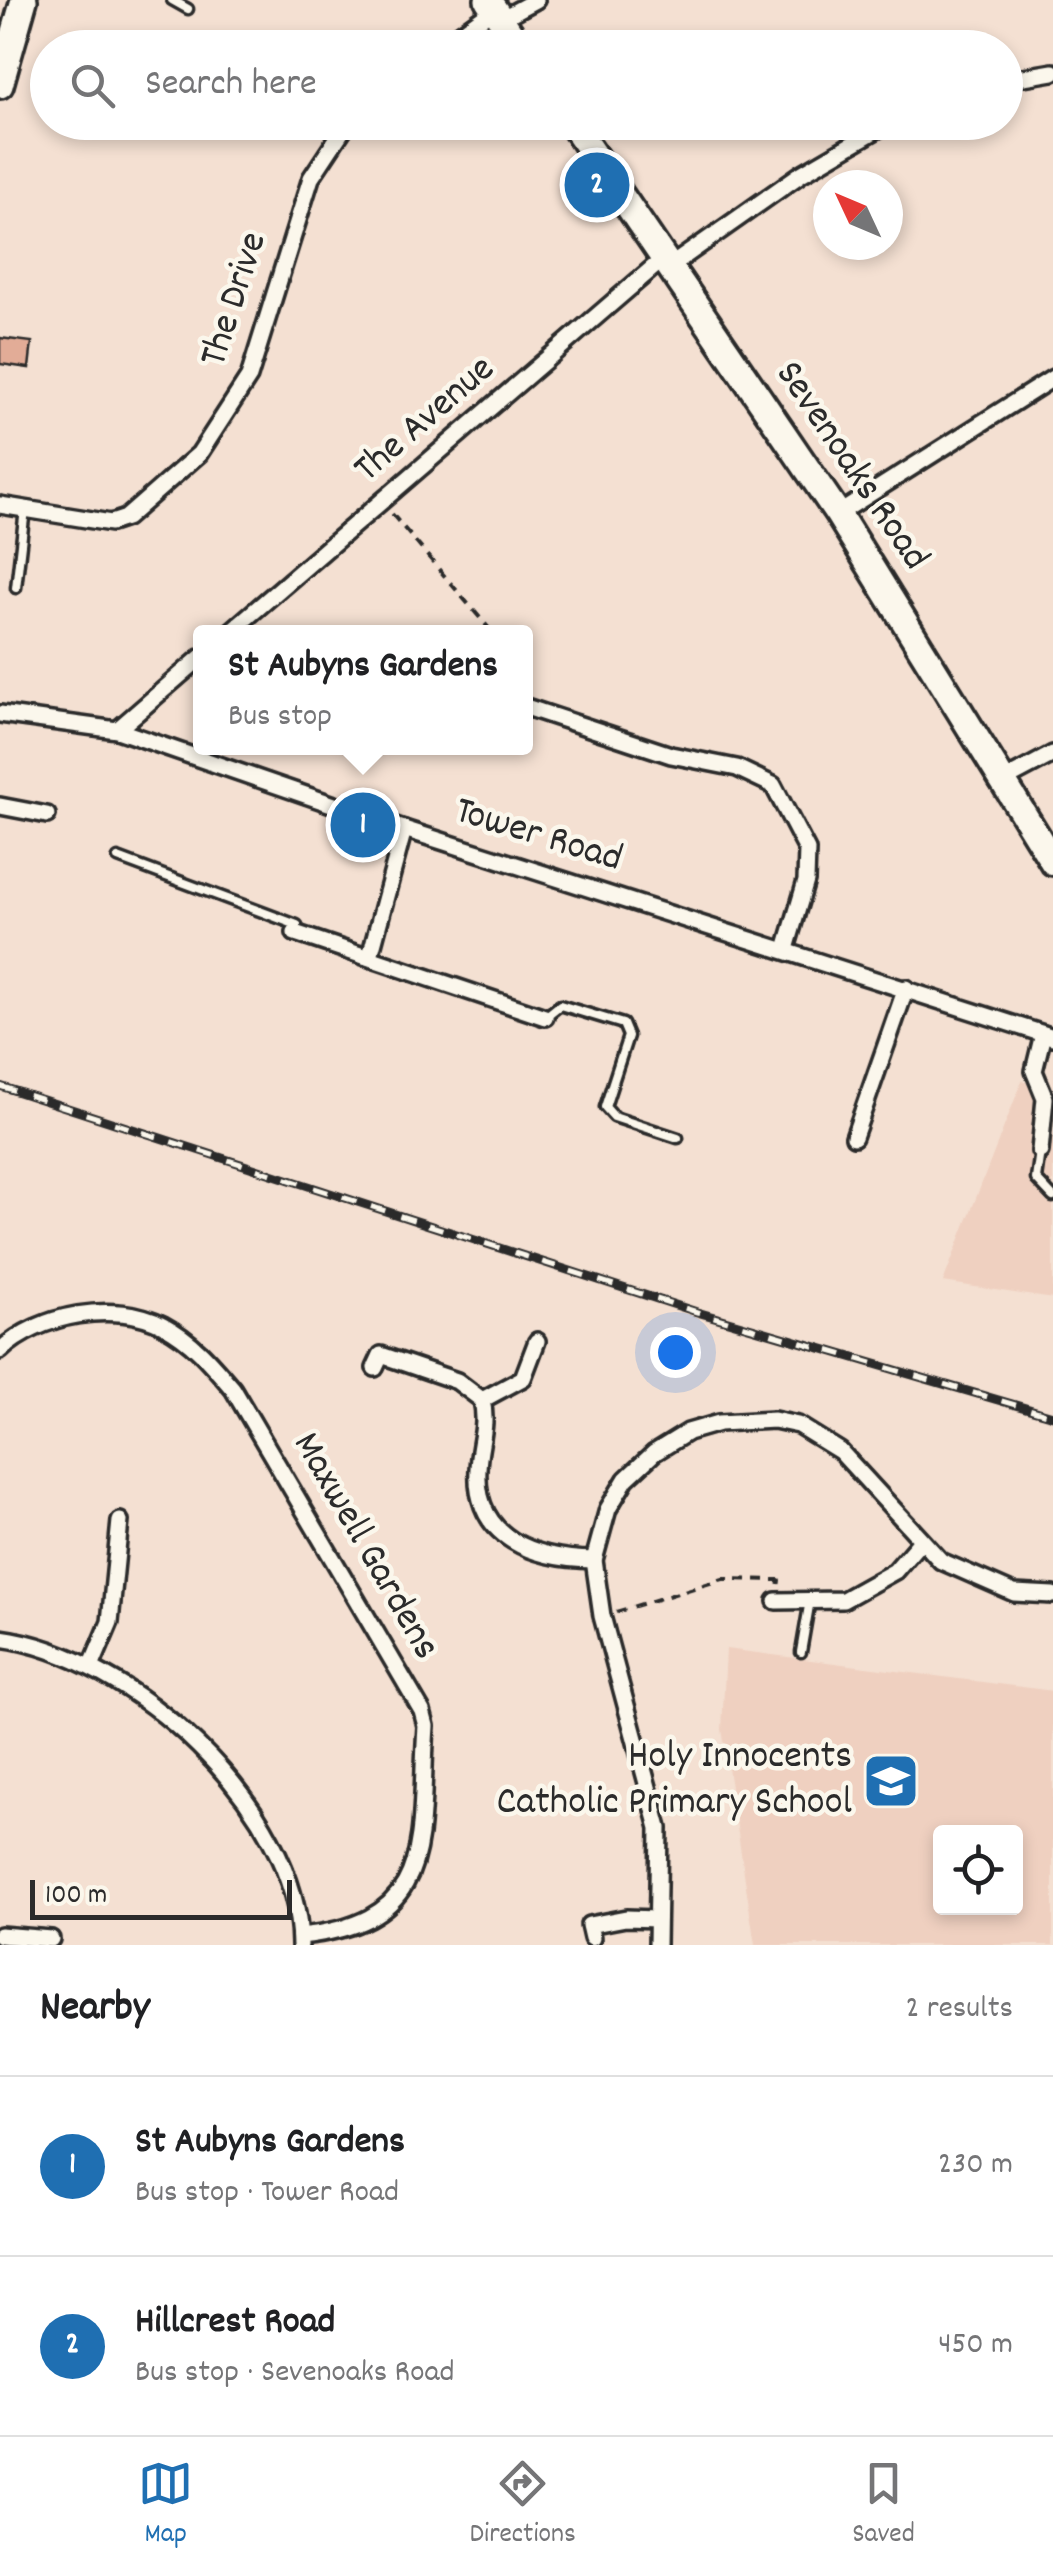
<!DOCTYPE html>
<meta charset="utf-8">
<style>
:root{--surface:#fff;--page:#f6f6f6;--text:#202124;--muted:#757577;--line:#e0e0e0;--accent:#1f6fb2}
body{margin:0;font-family:Dekko,sans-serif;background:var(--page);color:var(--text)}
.controls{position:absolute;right:30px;bottom:30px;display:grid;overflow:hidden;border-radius:10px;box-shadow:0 5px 15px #0003}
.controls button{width:90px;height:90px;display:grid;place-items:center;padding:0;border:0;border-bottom:2px solid var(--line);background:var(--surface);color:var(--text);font:50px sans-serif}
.compass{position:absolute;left:813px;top:170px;width:90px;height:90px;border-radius:50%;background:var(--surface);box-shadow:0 5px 15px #0003;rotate:314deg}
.scale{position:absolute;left:30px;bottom:25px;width:262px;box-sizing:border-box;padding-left:10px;border:5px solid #2b2b2b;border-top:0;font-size:28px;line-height:35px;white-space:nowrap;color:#2b2b2b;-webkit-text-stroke:8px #fbf7ec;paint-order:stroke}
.you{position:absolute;left:675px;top:1352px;width:35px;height:35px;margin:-25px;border:8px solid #fff;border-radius:50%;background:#1a73e8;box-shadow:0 0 0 15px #1a73e833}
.badge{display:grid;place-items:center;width:65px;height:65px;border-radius:50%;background:var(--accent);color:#fff;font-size:32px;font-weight:700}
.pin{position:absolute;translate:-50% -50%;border:5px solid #fff;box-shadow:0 2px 10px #0006}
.popup{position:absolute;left:193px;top:625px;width:340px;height:130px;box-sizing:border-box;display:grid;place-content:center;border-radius:10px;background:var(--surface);filter:drop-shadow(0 2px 8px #0005);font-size:32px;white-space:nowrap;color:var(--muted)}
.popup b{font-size:38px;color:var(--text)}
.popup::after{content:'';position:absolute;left:50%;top:100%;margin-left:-20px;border:20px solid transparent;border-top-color:var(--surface)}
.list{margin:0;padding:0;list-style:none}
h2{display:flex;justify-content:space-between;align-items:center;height:130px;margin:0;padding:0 40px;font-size:42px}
h2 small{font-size:32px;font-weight:400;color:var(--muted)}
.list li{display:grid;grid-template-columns:65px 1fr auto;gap:30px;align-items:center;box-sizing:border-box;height:180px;padding:0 40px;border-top:2px solid var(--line)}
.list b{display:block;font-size:38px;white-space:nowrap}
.list p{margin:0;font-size:32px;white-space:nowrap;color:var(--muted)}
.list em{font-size:32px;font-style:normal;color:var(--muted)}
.icon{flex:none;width:55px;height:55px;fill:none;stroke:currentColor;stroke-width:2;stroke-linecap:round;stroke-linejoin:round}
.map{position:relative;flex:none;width:1053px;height:1945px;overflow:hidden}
.search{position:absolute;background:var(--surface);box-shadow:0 5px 15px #0003;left:30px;right:30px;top:30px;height:110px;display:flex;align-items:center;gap:25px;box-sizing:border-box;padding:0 35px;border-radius:55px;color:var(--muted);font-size:38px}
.sheet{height:490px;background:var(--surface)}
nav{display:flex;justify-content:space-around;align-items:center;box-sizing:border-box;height:140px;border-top:2px solid var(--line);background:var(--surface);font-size:28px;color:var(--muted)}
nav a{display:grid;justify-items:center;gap:5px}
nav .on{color:var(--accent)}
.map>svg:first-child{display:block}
</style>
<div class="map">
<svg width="1053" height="1945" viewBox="0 0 1053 1945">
<rect width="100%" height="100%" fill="#f4e0d2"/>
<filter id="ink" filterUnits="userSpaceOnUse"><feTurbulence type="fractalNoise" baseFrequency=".01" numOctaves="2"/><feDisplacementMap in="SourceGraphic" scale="20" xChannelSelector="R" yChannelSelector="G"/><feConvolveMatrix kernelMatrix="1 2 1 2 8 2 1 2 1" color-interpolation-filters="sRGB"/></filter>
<g filter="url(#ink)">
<g fill="#efd0c0" fill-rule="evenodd">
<polygon points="1022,1081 1053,1089 1053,1299 943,1282"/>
<path d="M726,1649L1053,1691V1945H755L722,1729ZM940,1832H1016V1908H940Z"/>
</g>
<polygon fill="#e2ac97" stroke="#2b2b2b" stroke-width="2.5" points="0,338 32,342 29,368 0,364"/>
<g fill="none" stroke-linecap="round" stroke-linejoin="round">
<g stroke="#2b2b2b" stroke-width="15">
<g id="lane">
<polyline points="172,0 188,9"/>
<polyline points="16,588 25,509"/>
<polyline points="118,858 297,925 295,933"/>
<polyline points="545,1017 560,1005 623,1024 628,1036 605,1107 614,1117 678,1138"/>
<polyline points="1040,1151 1036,1179 1053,1197"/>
<polyline points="801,1652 810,1600"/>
</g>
</g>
<g stroke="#2b2b2b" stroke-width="22">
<g id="street">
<polyline points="501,19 536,0"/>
<polyline points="440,48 494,9"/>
<polyline points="1006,80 1053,72"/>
<polyline points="669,267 801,174 890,122"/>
<polyline points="0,505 111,523 126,518 199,454 249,377 311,178 348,122"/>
<polyline points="838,514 1053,378"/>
<polyline points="230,632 663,259"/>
<polyline points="526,707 671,755 737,768 773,785 807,850 806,881 786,949"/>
<polyline points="0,714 117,730 404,829 1053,1037"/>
<polyline points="117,730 200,658"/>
<polyline points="1004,780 1053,754"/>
<polyline points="0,806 47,815"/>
<polyline points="295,933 545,1017"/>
<polyline points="370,956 404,829"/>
<polyline points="854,1137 906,988"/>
<polyline points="1040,1151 1045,1098 1034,1071 1043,1034"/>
<path d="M0,1351C38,1314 116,1300 163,1325C193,1341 212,1364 233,1389L422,1711L426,1726C418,1837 440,1922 300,1936"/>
<path d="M375,1368L381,1355L457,1381L482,1400C488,1427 479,1443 478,1469C474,1540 536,1559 594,1560"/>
<polyline points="482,1400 523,1378 537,1341"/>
<polyline points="776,1601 843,1600 895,1571 920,1542"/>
<path d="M0,1638C131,1655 299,1807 300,1945"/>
<polyline points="91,1667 110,1622 120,1521"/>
<polyline points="0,1935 51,1939"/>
<polyline points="592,1938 589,1925 626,1918 657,1919"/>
<polyline points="657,1945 659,1828 602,1616 594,1560 608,1509 626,1479 654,1453 688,1432 719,1423 774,1420 798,1425 840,1451 941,1561 1014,1593 1053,1595"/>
</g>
</g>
<g stroke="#2b2b2b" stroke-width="32">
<g id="primary">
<polyline points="488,0 520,48"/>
<polyline points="0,85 24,0"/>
<polyline points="571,122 838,514 1053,862"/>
</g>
</g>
<g stroke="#2b2b2b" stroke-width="4" stroke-dasharray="10 8" stroke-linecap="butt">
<polyline points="392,514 492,632"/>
<polyline points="616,1612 723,1579 779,1580 778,1588"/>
</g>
<use href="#lane" stroke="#fbf7ec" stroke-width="8"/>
<use href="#street" stroke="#fbf7ec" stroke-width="15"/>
<use href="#primary" stroke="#fbf7ec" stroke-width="25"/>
<g stroke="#2b2b2b" stroke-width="9">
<polyline id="rail" points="0,1086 697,1312 1053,1416"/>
</g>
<use href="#rail" stroke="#fbf7ec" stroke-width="5" stroke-dasharray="15" stroke-linecap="butt"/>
</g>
</g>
<defs>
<g id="school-square" transform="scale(2.875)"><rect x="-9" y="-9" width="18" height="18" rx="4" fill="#1f6fb2" stroke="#fbf7ec"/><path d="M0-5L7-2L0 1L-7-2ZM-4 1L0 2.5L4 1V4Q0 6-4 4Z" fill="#fff"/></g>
</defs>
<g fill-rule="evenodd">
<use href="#school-square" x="891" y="1781"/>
</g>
<g text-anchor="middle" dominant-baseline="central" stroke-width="9" stroke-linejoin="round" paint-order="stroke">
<g font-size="40" fill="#2b2b2b" stroke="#fbf7ec">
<text transform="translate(236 300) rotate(-72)">The Drive</text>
<text transform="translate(426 421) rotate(-41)">The Avenue</text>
<text transform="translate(850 467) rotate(56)">Sevenoaks Road</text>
<text transform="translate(538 837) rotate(17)">Tower Road</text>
<text transform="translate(364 1547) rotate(60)">Maxwell Gardens</text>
</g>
<g font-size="40" fill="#2b2b2b" stroke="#fbf7ec" text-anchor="end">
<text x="852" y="1758">Holy Innocents<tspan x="852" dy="46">Catholic Primary School</tspan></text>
</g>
</g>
</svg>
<div class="controls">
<button><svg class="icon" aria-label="locate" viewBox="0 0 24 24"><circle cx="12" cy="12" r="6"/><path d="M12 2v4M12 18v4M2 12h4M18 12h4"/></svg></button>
</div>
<svg class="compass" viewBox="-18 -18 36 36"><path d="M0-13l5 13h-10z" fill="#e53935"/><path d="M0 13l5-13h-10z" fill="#757577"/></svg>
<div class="scale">100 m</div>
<div class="you"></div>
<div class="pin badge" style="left:363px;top:825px">1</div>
<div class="popup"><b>St Aubyns Gardens</b>Bus stop</div>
<div class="pin badge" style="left:597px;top:185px">2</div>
<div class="search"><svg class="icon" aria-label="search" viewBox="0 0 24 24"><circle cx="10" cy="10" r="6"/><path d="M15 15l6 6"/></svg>Search here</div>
</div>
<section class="sheet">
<h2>Nearby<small>2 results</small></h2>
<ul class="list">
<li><span class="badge">1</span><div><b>St Aubyns Gardens</b><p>Bus stop · Tower Road</p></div><em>230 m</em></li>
<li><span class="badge">2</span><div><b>Hillcrest Road</b><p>Bus stop · Sevenoaks Road</p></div><em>450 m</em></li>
</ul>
</section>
<nav>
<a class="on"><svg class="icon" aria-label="map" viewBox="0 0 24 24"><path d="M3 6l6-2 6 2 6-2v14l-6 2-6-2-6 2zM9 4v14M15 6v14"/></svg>Map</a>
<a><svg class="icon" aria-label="directions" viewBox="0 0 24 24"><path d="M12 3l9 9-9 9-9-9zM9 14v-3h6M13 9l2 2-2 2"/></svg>Directions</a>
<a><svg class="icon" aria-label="saved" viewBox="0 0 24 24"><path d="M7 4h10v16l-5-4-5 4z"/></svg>Saved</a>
</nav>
